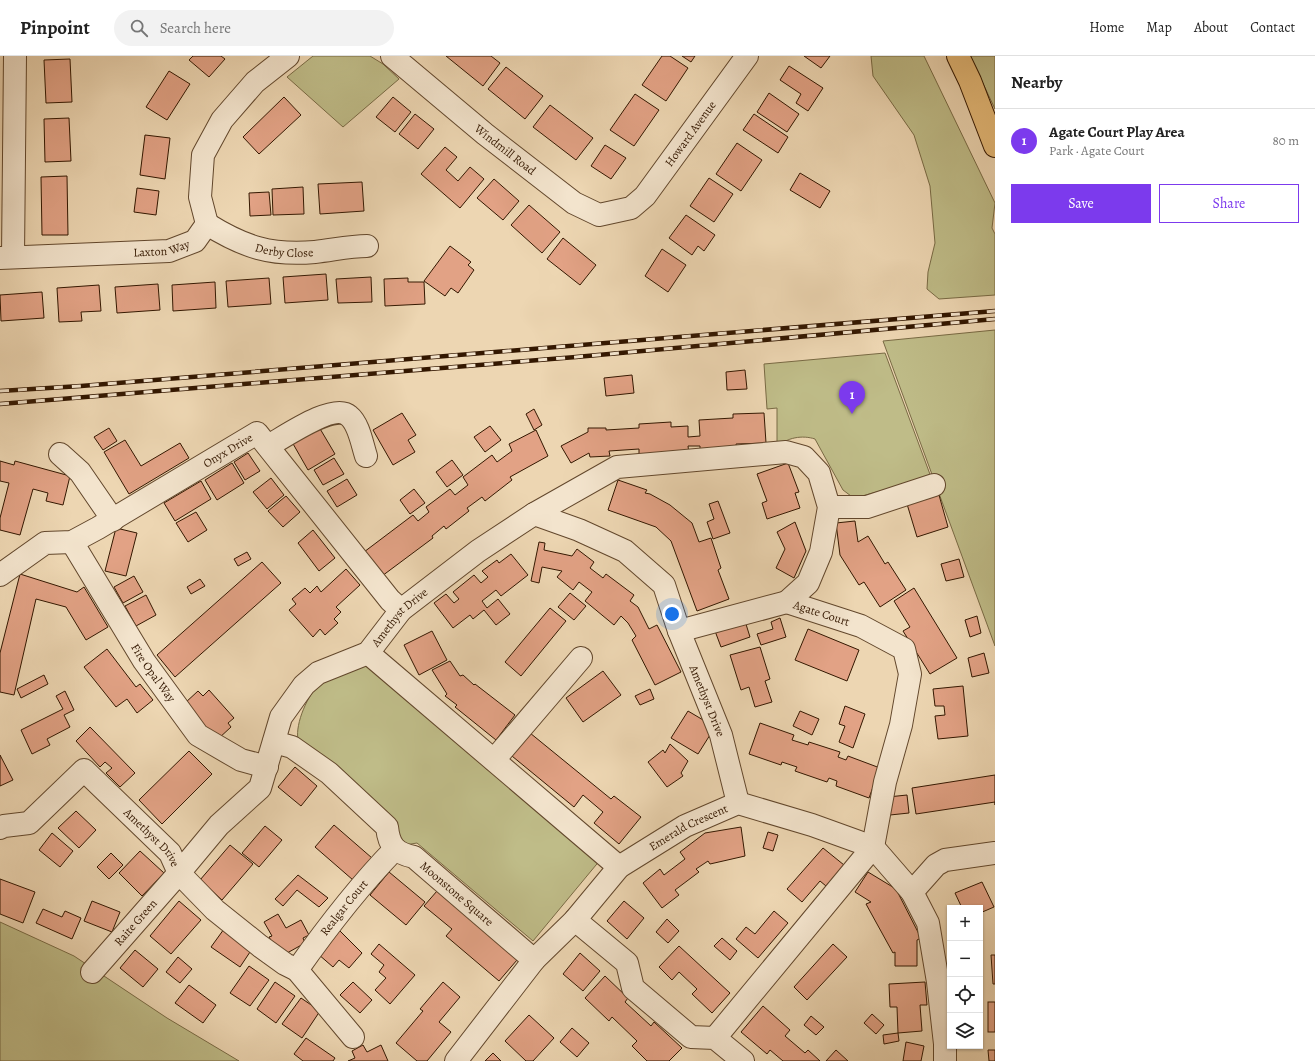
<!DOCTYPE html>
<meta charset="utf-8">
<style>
:root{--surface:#fff;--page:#f2f2f2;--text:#222;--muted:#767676;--line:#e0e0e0;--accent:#7c3aed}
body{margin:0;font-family:Alegreya,serif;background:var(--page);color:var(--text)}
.controls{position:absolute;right:12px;bottom:12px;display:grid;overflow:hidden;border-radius:0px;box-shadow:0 1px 3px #0004}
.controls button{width:36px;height:36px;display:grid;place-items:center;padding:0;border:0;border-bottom:1px solid var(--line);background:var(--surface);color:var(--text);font:20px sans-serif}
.you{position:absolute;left:672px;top:558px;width:14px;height:14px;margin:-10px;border:3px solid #fff;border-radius:50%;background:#1a73e8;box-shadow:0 0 0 6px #1a73e833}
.badge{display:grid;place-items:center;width:26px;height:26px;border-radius:50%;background:var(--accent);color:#fff;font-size:13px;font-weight:700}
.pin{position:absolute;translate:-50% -33px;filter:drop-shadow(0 1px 2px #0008)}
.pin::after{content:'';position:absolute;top:21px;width:14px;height:12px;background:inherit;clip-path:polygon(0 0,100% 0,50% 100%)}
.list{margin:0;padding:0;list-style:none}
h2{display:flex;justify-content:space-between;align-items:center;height:52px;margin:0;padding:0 16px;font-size:17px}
h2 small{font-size:13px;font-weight:400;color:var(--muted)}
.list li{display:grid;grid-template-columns:26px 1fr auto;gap:12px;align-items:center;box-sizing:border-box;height:64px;padding:0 16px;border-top:1px solid var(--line)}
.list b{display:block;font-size:15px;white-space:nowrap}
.list p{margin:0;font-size:13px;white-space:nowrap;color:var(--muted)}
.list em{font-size:13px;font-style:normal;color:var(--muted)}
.actions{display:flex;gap:8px;padding:12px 16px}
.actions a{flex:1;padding:9px 0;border:1px solid var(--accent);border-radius:0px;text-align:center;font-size:14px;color:var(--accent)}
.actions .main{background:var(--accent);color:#fff}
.icon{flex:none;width:22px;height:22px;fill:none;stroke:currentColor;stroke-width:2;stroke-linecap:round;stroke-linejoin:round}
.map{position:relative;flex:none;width:995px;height:1005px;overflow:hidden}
header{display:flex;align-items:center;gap:24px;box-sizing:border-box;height:56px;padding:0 20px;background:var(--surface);border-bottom:1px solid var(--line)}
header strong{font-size:19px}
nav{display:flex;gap:22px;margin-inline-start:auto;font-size:14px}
.search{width:280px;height:36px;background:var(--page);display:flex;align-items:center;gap:10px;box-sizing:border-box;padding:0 14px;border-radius:22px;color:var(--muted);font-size:15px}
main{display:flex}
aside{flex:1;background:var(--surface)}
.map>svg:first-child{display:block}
</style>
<header>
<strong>Pinpoint</strong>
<div class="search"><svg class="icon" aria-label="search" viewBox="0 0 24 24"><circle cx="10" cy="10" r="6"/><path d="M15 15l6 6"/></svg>Search here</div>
<nav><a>Home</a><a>Map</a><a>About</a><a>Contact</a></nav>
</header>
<main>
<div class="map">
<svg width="995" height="1005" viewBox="0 0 995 1005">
<rect width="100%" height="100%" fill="#edd6b2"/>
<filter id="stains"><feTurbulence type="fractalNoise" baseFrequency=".005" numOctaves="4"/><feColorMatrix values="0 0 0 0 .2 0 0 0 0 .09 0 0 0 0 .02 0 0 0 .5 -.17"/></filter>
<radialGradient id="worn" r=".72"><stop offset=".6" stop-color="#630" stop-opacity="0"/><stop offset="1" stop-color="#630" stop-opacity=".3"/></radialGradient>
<g fill="#bfbc88" stroke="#796a44">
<polygon points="313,0 370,0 383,8 399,23 343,71 287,21"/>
<polygon points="871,0 924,0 995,147 992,172 995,178 995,239 939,243 927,233 928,216 935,187 930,130 914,79 873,20"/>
<polygon points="970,0 995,0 995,53"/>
<polygon points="995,274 995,590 883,285"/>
<path d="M885,297L931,421L862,440H851L843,434L815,383C803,379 786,381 777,392V352L767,353L764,308Z"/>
<path d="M369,606L601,803L533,885L417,787L405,789L298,683C295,668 308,637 321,627C329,621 358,611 369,606Z"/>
<polygon points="0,866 74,900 167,962 239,1005 0,1005"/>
</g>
<g fill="#e2a285" stroke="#331700">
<polygon points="193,0 221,0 225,3 209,21 189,4"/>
<polygon points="446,0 491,0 500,7 483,30"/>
<polygon points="662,0 670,0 688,12 666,45 642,29"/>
<polygon points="682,0 695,0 691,6"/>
<polygon points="804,0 830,0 821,12"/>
<polygon points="70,3 72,46 46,47 44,4"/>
<polygon points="789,10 823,32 808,55 796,47 801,38 780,24"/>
<polygon points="506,11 543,40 525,63 488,33"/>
<polygon points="169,15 190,28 167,64 146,51"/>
<polygon points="769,37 799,58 787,76 757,56"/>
<polygon points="635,38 659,54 634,90 610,74"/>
<polygon points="284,41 301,59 259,98 243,81"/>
<polygon points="393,41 411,56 395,76 376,61"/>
<polygon points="550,49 593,82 576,104 533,71"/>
<polygon points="415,58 434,73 418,93 399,78"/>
<polygon points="754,58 788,81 778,97 743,74"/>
<polygon points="69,62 71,105 45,106 44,63"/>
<polygon points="145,79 170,82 165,123 140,119"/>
<polygon points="737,87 762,104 741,135 716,118"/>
<polygon points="605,89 626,102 611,123 591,110"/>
<polygon points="445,91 457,101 446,114 458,125 470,111 484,123 460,152 421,118"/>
<polygon points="800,117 830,135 820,152 790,134"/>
<polygon points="67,120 68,179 42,179 41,121"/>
<polygon points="709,122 733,138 714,166 690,150"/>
<polygon points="494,123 519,145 503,164 477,142"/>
<polygon points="362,126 364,155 320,158 318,128"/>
<polygon points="303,131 304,158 273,159 272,133"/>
<polygon points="137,132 159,135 156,159 134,156"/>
<polygon points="269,136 271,159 250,160 249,137"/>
<polygon points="529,149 560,176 542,197 511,169"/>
<polygon points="686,159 715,179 704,195 698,190 692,199 669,182"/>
<polygon points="563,182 596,209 580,229 547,203"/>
<polygon points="450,190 471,206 468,209 474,214 458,237 451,232 445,240 424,225"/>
<polygon points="662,193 686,209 668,236 645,220"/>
<polygon points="326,218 328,244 285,247 283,221"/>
<polygon points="371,221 372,246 338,247 336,223"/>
<polygon points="269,222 271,248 228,251 226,225"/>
<polygon points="408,222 408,226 424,226 425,248 385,250 384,223"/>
<polygon points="215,226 216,252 173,255 172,229"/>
<polygon points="158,228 160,254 117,257 115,231"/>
<polygon points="99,229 101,255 81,256 82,265 59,266 57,232"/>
<polygon points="42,236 44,262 1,265 0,239"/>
<polygon points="745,314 747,333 727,334 726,316"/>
<polygon points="632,319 634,337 606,340 604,322"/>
<polygon points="534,353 542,369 534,374 526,358"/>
<polygon points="402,357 416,379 408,384 415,396 393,409 373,374"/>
<polygon points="764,357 766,387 736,388 737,395 700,396 700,390 688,390 689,398 639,398 639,393 609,395 610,400 590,401 589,397 571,407 561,390 588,376 588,372 606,372 606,374 639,372 639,368 671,366 671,371 688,370 688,381 700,380 699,364 733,362 733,358"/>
<polygon points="490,370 501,384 485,396 474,381"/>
<polygon points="319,371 335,398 308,414 292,386"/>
<polygon points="109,372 117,385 103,394 94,381"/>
<polygon points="536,374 548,400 510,421 512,424 485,445 482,441 467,452 469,455 446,473 444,470 432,480 433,482 382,520 364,496 413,459 418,465 429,456 426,451 450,433 455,439 468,429 463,421 492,399 497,406 512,395 509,388"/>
<polygon points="125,384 141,410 180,387 189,402 129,438 104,396"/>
<polygon points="248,397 260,415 245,424 234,406"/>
<polygon points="334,402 344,418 323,429 314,414"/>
<polygon points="452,404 463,419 447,431 436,416"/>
<polygon points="0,405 14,409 15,405 70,420 63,449 46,445 48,437 33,433 20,479 0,474 0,462 9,427 0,425"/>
<polygon points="232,407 244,427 217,444 205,424"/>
<polygon points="788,407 799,436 795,437 800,452 767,463 762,447 767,445 757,418"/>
<polygon points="271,422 284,439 267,453 253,436"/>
<polygon points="347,423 357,439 337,451 327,435"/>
<polygon points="618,424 647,434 645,437 650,438 670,449 692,467 699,486 711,482 721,512 718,514 729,543 697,555 671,485 656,471 608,454"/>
<polygon points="201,425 211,443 175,465 164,447"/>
<polygon points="414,433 425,447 410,458 400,444"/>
<polygon points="939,439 948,471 917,481 907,448"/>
<polygon points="286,440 300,456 283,471 268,455"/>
<polygon points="718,445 730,477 713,483 707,466 714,463 709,448"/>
<polygon points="196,456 207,474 188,486 176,467"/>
<polygon points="855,465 858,486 868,480 885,508 888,506 906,534 880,551 864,526 859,529 840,499 836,467"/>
<polygon points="795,466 806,495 794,522 776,512 785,493 777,476"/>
<polygon points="116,472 137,477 126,520 105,515"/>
<polygon points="313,474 335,502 319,515 298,487"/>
<polygon points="539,486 545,487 544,494 572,500 577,493 594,506 590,512 603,522 606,518 634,539 630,545 638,551 649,573 657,569 681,616 655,629 632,584 636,580 628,567 621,560 614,569 585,545 592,536 579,526 573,534 557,521 562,515 542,511 539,527 531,525"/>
<polygon points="247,496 251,503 238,510 234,503"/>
<polygon points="511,498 528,519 501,540 496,534 482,545 487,552 498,543 510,558 496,569 484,554 473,563 470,559 453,572 434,547 446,538 454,547 459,543 453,536 474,519 481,527 488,521 482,515 497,504 499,507"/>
<polygon points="959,503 964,521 946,525 941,508"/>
<polygon points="262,506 281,527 175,621 157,599"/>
<polygon points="346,513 360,529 336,551 341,556 334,563 338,567 325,579 320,573 313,581 289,554 296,548 292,543 305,532 310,537 317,530 321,536"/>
<polygon points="20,518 77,536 84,531 108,571 86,584 66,551 36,543 14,639 0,636 0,597"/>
<polygon points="134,520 143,536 123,547 114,531"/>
<polygon points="200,523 205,530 191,538 187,531"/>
<polygon points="914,532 957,602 930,618 903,575 910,571 894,545"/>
<polygon points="570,537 586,550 574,564 558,551"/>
<polygon points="146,539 156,559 136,570 125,550"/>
<polygon points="550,552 566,565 521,620 505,606"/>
<polygon points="977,560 981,577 970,581 965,564"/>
<polygon points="780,562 786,581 761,589 757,578 773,573 771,566"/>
<polygon points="745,565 750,581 721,591 715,575"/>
<polygon points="808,573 859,594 847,625 795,604"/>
<polygon points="432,575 447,604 419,619 404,589"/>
<polygon points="760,591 770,623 765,625 772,646 755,651 749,631 741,634 730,599"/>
<polygon points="107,593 136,631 140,628 153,644 137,657 127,643 116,651 84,611"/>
<polygon points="984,597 989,617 972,621 968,602"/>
<polygon points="450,605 460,620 463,619 474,629 475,628 515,659 496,684 455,651 457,649 445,640 447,638 432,614"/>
<polygon points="603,615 621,639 583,666 566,642"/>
<polygon points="44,619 48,628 21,642 17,633"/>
<polygon points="963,630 968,680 938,683 935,660 945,659 944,650 935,650 933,633"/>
<polygon points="650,633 654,643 640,649 635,640"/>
<polygon points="209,634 234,662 228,667 231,671 218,683 182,658 185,647 198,635 203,640"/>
<polygon points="65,635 74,654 64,659 70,671 47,683 50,689 32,698 21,674 63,653 56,640"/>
<polygon points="845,650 865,658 853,692 839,686 845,670 839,668"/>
<polygon points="688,655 715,671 698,698 671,682"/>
<polygon points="800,655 819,663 812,679 793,670"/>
<polygon points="760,667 794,679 792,684 808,689 809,686 840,696 838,701 846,704 848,700 880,712 869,742 836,730 837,725 829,722 827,726 795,715 797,711 782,706 781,709 749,698"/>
<polygon points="519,668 611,743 614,740 641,761 619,788 594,767 603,756 583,739 574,751 501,691"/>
<polygon points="90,671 135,717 120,731 106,717 112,712 105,706 100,711 76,685"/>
<polygon points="670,688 688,705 681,717 683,720 667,731 648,706 663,694 665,697"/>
<polygon points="189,695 212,718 162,768 139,744"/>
<polygon points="0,699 13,724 0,730"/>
<polygon points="295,711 317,730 301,750 278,731"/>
<polygon points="995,719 995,749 995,746 916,758 912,732"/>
<polygon points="907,739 909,757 890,759 888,741"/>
<polygon points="76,755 96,774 79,792 58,772"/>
<polygon points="334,769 372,802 353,824 315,791"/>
<polygon points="265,770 282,784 259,811 242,797"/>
<polygon points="741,771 745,800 710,808 708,805 696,813 699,816 675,834 679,839 662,852 643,827 660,813 664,819 685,803 680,796 705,777"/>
<polygon points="768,776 778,779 773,795 763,792"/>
<polygon points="52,777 73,795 60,811 39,794"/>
<polygon points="230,789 253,808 222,844 200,824"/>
<polygon points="823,792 844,809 826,830 820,825 802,846 787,833"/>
<polygon points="140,795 164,817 142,840 119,817"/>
<polygon points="111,797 123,809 109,823 97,811"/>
<polygon points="389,816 425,846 406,869 370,839"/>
<polygon points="868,816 896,833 921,882 917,884 917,910 895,910 895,896 893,897 866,848 871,846 855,836"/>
<polygon points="298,819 328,842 319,851 297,834 283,850 275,843"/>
<polygon points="0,823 35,836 23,867 0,858"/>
<polygon points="982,826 994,851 980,857 980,852 962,852 955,837"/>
<polygon points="437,835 465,859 523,897 499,925 446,880 452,873 424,850"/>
<polygon points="92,845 120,856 112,876 84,865"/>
<polygon points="179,845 201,864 171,898 150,880"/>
<polygon points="624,845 644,862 627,883 607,865"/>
<polygon points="43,853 62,861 65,855 81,862 72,883 36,867"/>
<polygon points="774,855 788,867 758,902 736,883 746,871 755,878"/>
<polygon points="278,858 286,872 301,864 309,879 303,882 305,887 280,901 269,881 272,880 264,866"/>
<polygon points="667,863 679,875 668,887 656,876"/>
<polygon points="224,873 252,893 240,911 211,891"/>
<polygon points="339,874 362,897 349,912 339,904 333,911 318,898"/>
<polygon points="722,882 737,895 730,904 714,890"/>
<polygon points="379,888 415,919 390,948 375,934 386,922 379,916 384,909 371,898"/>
<polygon points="833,888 847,901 807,944 794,931"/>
<polygon points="679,890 730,937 712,957 692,938 697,933 679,916 672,924 659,911"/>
<polygon points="135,894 158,913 143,931 120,912"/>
<polygon points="580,897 600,915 583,935 563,918"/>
<polygon points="991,899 995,899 995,928 993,928"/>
<polygon points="178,901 192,913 180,927 166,916"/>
<polygon points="249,910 269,924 250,950 230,937"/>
<polygon points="605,920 628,942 625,946 651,970 654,966 682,992 669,1005 647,1005 632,990 637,985 612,961 609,965 585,942"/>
<polygon points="275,926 295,940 276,967 257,953"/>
<polygon points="353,926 372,944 360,957 340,939"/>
<polygon points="443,926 460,941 439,966 451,976 427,1005 417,1005 396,987 423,955 420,953"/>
<polygon points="925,926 927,949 920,949 922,975 898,977 897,951 890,951 889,928"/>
<polygon points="189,929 216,949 203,967 175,947"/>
<polygon points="301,942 320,955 302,982 282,968"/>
<rect x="988" y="946" width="7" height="30"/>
<polygon points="763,950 790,974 785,980 805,997 808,994 820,1005 783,1005 770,994 767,998 741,976"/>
<polygon points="872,958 884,969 876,978 864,967"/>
<polygon points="529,959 554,982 533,1005 526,1005 505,985"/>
<polygon points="811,960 824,971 816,979 804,969"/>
<polygon points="572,972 589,987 577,1001 560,986"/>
<polygon points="898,977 899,985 884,988 883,979"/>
<polygon points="306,982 335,1002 333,1005 303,1005 294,998"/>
<polygon points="906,986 924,990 921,1005 903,1005"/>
<polygon points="363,989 367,996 381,989 388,1005 348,1005 355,1002 352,995"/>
<polygon points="836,994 848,1005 826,1005"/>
<polygon points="988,994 995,994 995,1005 989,1005"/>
<polygon points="493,997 501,1005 485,1005"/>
</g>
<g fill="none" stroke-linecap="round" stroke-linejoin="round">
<g stroke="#62472c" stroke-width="24">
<g id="minor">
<path id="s1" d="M392,0L485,78L574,147L599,159L631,152L645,140L747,0"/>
<path id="s2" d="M207,168C244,191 271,200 315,196C333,194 350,190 367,190"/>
<polyline points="13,201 15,0"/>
<path id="s3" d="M0,202L169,195L195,185L207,168L200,141L203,99L222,64L255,26L288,0"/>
<path d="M268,390C283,382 334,346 349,360C359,368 362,388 366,400"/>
<polyline points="60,398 80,416 113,464"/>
<polyline points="829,451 867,451 934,429"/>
<path id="s4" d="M534,458L617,411L786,396L804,401L819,417L829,451L821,496L808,527L787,546L861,570L904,593L910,618L901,669L885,726L873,791L715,982"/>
<path id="s5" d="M72,486L144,605L198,679L241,704L267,711"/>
<path id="s6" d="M0,519L45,487L72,486L98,472L257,377L390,544L401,554"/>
<polyline points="679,575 787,546"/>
<polyline points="368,597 619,811"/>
<path id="s7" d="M274,686L292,691L329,717L387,771C389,790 395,797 414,801L534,904"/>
<polyline points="494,704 581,602"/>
<path id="s8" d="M0,772L4,770L29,767L84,714L170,797L179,817L219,769L260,732L281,661L304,629L318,617L368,597L401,554L478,495L534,458L579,474L625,495L664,529L679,575L721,679L738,747"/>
<polyline points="912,836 936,809 945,804 995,797"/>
<polyline points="575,864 627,907 633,932 691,981 715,982 743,1005"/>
<path id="s9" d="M297,914C328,870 358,831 395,793"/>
<path id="s10" d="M92,916L179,817L215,854L260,890L285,908L297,914L353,981"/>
<path id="s11" d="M456,1005L534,904L575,864L619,811L685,770L738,747L812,769L873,791L912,836L928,867L938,926L945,988V1005"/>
</g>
</g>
<g stroke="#331700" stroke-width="24">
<polyline id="major" points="958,0 970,25 995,90"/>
</g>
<use href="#minor" stroke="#f3e4cd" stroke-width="22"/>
<use href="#major" stroke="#e6bb79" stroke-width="22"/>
<g stroke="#331700" stroke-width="4.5">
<g id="rail">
<polyline points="0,335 81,330 995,255"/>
<polyline points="0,348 576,301 995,263"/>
</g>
</g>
<use href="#rail" stroke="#f3e4cd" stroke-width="3" stroke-dasharray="9" stroke-linecap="butt"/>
</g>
<g text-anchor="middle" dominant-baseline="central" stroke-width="4" stroke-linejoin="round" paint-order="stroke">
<g font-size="12" fill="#331700" stroke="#f3e4cd">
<text stroke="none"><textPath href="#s1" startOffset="390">Howard Avenue</textPath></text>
<text stroke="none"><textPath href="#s1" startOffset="147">Windmill Road</textPath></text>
<text stroke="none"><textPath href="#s3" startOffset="162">Laxton Way</textPath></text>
<text stroke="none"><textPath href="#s2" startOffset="83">Derby Close</textPath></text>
<text stroke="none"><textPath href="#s6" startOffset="263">Onyx Drive</textPath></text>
<text stroke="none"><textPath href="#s4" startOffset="485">Agate Court</textPath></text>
<text stroke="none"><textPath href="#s8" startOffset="599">Amethyst Drive</textPath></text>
<text stroke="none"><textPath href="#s5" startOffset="154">Fire Opal Way</textPath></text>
<text stroke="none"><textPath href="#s8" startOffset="1043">Amethyst Drive</textPath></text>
<text stroke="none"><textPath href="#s11" startOffset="334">Emerald Crescent</textPath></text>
<text stroke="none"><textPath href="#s8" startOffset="202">Amethyst Drive</textPath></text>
<text stroke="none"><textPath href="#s7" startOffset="244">Moonstone Square</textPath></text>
<text stroke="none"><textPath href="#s9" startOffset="78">Realgar Court</textPath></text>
<text stroke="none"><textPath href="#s10" startOffset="66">Raite Green</textPath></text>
</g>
</g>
<rect width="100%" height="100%" filter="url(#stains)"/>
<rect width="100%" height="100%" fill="url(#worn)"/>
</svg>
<div class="controls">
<button>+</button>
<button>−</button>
<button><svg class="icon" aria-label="locate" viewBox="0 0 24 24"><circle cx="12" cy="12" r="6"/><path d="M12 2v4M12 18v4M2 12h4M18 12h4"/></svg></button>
<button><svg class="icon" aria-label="layers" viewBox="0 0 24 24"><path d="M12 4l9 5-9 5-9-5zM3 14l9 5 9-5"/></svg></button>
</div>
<div class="you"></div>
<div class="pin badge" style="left:852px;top:358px">1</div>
</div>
<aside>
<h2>Nearby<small></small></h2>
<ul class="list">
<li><span class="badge">1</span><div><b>Agate Court Play Area</b><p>Park · Agate Court</p></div><em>80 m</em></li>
</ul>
<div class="actions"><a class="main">Save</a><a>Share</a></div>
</aside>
</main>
